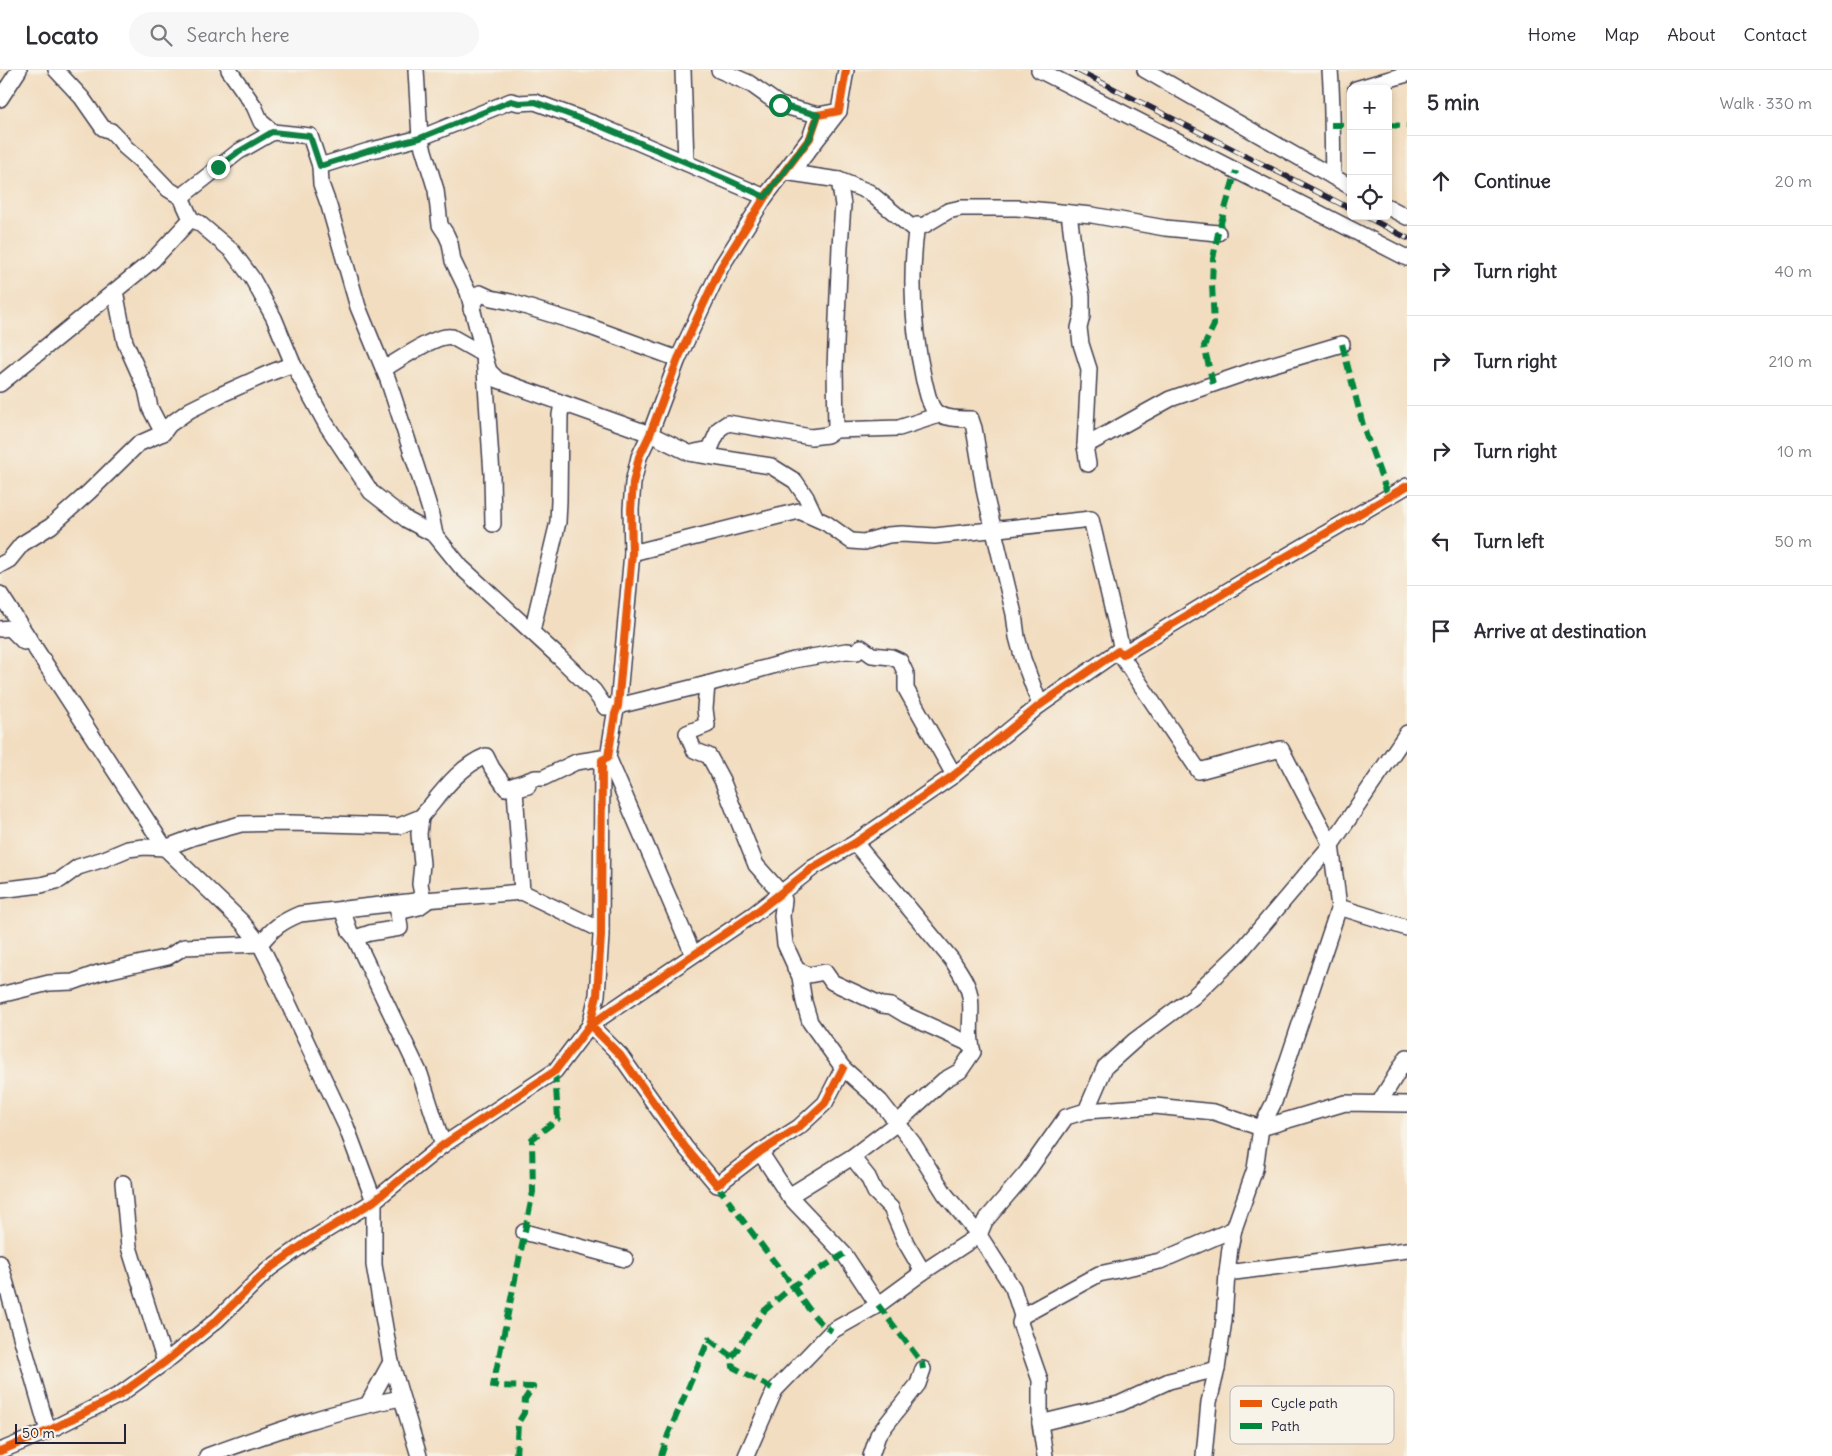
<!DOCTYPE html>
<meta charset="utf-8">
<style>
:root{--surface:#fff;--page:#f7f7f7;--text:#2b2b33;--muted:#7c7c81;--line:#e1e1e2}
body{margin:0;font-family:Delius,sans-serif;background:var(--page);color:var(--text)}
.controls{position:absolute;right:15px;top:15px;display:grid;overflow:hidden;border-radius:8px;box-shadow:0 2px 8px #0003}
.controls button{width:45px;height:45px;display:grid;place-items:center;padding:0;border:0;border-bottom:1px solid var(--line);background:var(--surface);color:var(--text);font:25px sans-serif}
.scale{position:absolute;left:15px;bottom:12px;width:111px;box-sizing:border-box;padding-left:5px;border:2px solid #22223b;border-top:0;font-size:14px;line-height:18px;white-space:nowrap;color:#22223b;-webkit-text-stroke:4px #f7f3e8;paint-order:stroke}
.stop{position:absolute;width:15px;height:15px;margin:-11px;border:4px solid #0b8043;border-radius:50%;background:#fff}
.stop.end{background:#0b8043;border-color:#fff;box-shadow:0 1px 5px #0008}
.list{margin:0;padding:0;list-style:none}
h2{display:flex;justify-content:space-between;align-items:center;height:65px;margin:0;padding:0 20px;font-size:21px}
h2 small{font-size:16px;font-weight:400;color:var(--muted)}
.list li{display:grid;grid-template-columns:32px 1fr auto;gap:15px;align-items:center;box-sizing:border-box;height:90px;padding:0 20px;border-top:1px solid var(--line)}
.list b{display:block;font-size:19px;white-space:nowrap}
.list em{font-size:16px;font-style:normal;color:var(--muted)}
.icon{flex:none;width:28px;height:28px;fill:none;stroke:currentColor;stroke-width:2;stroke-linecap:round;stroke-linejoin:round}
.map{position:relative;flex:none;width:1407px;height:1386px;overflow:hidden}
header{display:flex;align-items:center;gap:30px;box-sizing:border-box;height:70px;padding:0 25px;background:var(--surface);border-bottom:1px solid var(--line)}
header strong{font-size:24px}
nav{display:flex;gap:28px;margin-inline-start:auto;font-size:18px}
.search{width:350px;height:45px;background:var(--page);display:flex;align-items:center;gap:12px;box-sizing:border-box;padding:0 18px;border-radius:28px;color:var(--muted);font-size:19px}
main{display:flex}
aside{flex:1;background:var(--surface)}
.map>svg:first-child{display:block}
</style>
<header>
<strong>Locato</strong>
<div class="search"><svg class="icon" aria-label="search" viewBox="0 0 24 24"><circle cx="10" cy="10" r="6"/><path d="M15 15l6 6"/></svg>Search here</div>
<nav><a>Home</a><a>Map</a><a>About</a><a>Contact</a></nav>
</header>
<main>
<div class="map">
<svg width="1407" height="1386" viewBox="0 0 1407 1386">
<rect width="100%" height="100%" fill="#f7f3e8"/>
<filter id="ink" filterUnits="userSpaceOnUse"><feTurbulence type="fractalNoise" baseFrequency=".02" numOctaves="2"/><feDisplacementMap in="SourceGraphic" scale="10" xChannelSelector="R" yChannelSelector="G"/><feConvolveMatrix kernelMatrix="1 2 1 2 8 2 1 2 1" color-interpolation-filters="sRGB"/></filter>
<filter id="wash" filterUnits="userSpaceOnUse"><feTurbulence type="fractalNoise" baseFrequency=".0096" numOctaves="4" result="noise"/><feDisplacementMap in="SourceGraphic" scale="20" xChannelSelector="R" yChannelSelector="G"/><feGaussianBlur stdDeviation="1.12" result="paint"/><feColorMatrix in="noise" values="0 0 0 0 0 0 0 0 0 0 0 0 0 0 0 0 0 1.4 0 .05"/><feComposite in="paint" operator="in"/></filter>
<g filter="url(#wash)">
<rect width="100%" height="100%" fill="#f2ddc0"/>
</g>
<g filter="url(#ink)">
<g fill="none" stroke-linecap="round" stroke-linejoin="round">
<g stroke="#413e4f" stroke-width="18">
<g id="street">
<polyline points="56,0 82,28 103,58 111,61 119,69 125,77 140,90 168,119 181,127 191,149 199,153 232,181 252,208 274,248 293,294 326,354 371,422 407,450 435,465 461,497 560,588 594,621 605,637 618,636 707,614 794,590 846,581 857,582 861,577 872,585 891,587 900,591 906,604 906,619 954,705"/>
<polyline points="229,0 254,36 261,52 273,62 310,66 320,96 321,114 329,136 358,237 388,310 422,414 430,440 435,465"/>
<polyline points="416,0 420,68 436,120 440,155 446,164 450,173 453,191 468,222 484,285 492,405 493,454"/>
<polyline points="683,0 686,93"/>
<polyline points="719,0 749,13 780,35 818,45"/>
<polyline points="1039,0 1407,188"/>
<polyline points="1145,0 1351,117"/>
<path d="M1330,0C1333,36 1332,71 1333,107"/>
<polyline points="1356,19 1407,4"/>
<polyline points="0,29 19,0"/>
<path d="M839,41L791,103L839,110L869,122L916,161C910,211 913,262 924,311C927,320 928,332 934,340C941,349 960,349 971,349L974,358L985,424L1014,544L1017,567L1023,589L1040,635"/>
<polyline points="320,96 368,81 420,68 511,31 519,33 535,32 600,56 765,127"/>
<polyline points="181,127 238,82 273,62"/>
<polyline points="1388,137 1407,147"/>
<polyline points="1069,143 1075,190 1082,226 1082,246 1079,258 1081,274 1089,299 1085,376 1088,394"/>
<polyline points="916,161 917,155 923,156 948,141 961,138 1017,138 1092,145 1165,158 1218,163"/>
<polyline points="115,221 125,272 146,319 150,338 163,363"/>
<polyline points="471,239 480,223 491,228 511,232 585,255 678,289"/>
<path d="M384,299C398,291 437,263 452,267L484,285L489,301L498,310L650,364L689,383L771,396L795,411L806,427L815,446"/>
<polyline points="0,314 153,190 191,149"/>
<polyline points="836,360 835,298 840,176 843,135 839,110"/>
<polyline points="1085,376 1170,329 1254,300 1342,274"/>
<polyline points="695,382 710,379 719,359 728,353 811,367 827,365 836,360 899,358 939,345"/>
<polyline points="632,483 799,441 826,453 851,471 864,472 888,465 902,464 935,466 1091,449 1123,584"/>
<polyline points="0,495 9,490 22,474 51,456 89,422 138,374 163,363 169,355 190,340 220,325 267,304 293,294"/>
<polyline points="0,524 165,778 242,852 260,874 268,890 346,1056 374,1131 374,1195 391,1292 419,1386"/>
<polyline points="0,559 10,558 24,572"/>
<polyline points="532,561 558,452 559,431 560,345 562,334"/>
<polyline points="1118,581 1199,701 1281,679 1331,775 1339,837 1274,1032 1261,1058 1255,1099 1234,1159 1230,1178 1227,1203 1224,1250 1217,1299 1209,1332 1204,1386"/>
<polyline points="707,614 705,639 707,655 687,663 694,680 709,686 722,710 756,795 782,824 784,830 782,846 785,874 800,907 804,932 810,952 843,998 880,1031 913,1073 945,1124 979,1165 1013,1218 1022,1246 1020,1253 1040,1310 1040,1353 1045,1386"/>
<path d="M421,747C440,725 458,697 486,686L492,698L506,718L535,708H543L576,692L608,687L693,884"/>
<polyline points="0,820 41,815 60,810 78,797 104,789 128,779 144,777 165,778 194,767 241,754 290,753 399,756 421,747 419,764 422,794 420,814 422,824 426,832 419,837 398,842 400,858 370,863 355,868 420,1004 443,1075"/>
<polyline points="522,822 515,720 528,716"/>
<polyline points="1339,837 1407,858"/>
<polyline points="342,839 350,862 355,868"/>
<polyline points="795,899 809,905 825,902 832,912 845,918 882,935 891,936 906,945 970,974"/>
<path d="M0,925L49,913L73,912L98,903L168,887L184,877L260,874C273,858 281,852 300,844L425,830L522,822L601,860"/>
<polyline points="843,998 825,1033 799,1057 760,1082 717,1115 685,1077 620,985 590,955 597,925 601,866 602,690 608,687 615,644 618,636 632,483 631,439 633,413 639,387 650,364 678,289 721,197 765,127 810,68 818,45 839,41 846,0"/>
<polyline points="1379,1033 1407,987"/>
<polyline points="1086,1041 1155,1036 1214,1042 1261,1058 1345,1033 1407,1034"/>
<polyline points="760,1082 789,1126 844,1184 878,1235"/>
<polyline points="852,1087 868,1107 875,1122 891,1138 906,1173 923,1202"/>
<polyline points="123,1113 129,1177 165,1292"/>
<path d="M789,1126L852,1087L897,1053L944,1010L960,1001L973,982C967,964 973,944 970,926C968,913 959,901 952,890L855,773"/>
<polyline points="524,1162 625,1189"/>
<polyline points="0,1193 48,1361"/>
<polyline points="1227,1203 1407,1180"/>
<polyline points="1022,1246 1099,1204 1160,1191 1234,1159"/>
<polyline points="368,1334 391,1292"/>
<polyline points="1040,1353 1119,1334 1169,1311 1217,1299"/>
<polyline points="0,1381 48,1361 119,1325 165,1292 217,1250 269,1199 307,1172 374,1131 443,1075 555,1001 590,955 754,844 814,797 855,773 954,705 1040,635 1118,581 1123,584 1249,508 1407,416"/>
<path d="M207,1386C270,1363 335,1340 401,1328"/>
<polyline points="746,1386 775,1320 832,1261 878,1235 923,1202 979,1165 985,1151 1027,1102 1066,1047 1086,1041 1105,997 1134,971 1193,927 1241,881 1331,775 1407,663"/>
<polyline points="871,1386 878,1365 918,1314 923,1299"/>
</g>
</g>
<use href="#street" stroke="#fff" stroke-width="15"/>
<g stroke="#22223b" stroke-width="5.5">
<g id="rail">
<polyline points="1077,0 1351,139"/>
<polyline points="1365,146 1407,168"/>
</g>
</g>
<use href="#rail" stroke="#f7f3e8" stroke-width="4" stroke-dasharray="11" stroke-linecap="butt"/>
<g stroke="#00873e" stroke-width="6" stroke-dasharray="12 6" stroke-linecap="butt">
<polyline points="1331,55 1351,55"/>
<polyline points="1388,55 1407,56"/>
<polyline points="1342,274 1364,359 1388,425"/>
<polyline points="1213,314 1204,276 1214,255 1212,214 1213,189 1218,163 1236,101"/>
<path d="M717,1115C741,1149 767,1182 792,1215C805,1232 813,1250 832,1261"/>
<polyline points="878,1235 922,1293 923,1299"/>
<polyline points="732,1287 764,1241 793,1216 844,1184"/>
<polyline points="516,1386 518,1353 524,1343 525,1329 533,1317 493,1316 533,1122 532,1069 558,1049 555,1001"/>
<polyline points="661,1386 668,1365 709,1269 732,1287 733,1297 775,1320"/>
</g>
<g stroke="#f7f3e8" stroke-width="11">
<g id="cycleway">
<polyline points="843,998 825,1033 799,1057 760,1082 717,1115 685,1077 620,985 590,955 597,925 601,866 602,690 608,687 615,644 618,636 632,483 631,439 633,413 639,387 650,364 678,289 721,197 765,127 810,68 818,45 839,41 846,0"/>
<polyline points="0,1381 48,1361 119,1325 165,1292 217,1250 269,1199 307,1172 374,1131 443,1075 555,1001 590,955 754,844 814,797 855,773 954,705 1040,635 1118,581 1123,584 1249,508 1407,416"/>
</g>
</g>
<use href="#cycleway" stroke="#e8590c" stroke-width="8"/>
</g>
</g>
<g fill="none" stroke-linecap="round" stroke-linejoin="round" filter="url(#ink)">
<polyline stroke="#0b8043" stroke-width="6" points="218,97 238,82 272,62 310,66 320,96 368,81 420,68 511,31 519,33 535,32 600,56 728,110 765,127 810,68 818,45 780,35"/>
</g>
<rect x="1230" y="1316" width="164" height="58" rx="8" fill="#f7f3e8" stroke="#b7b4b4" stroke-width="1"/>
<rect x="1240" y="1330" width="22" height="7" fill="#e8590c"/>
<rect x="1240" y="1353" width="22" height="6" fill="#00873e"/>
<g font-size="14" fill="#22223b">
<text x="1271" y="1338">Cycle path</text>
<text x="1271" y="1361">Path</text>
</g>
</svg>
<div class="controls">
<button>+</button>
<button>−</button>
<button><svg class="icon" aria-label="locate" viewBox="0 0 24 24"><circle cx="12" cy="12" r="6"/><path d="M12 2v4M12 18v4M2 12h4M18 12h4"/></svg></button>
</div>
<div class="scale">50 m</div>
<div class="stop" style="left:780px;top:35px"></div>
<div class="stop end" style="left:218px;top:97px"></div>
</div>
<aside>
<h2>5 min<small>Walk · 330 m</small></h2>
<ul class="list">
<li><svg class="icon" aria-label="ahead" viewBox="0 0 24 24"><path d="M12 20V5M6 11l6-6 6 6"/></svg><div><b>Continue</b></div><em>20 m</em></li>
<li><svg class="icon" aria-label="right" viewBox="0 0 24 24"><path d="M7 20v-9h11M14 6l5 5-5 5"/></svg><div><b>Turn right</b></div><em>40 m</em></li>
<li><svg class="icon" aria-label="right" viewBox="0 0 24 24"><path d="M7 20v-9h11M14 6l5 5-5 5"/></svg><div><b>Turn right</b></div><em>210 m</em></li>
<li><svg class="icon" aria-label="right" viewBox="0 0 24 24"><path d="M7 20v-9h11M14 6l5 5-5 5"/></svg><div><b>Turn right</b></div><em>10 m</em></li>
<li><svg class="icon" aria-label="left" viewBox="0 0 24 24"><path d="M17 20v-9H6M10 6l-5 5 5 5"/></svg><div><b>Turn left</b></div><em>50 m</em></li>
<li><svg class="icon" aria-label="arrive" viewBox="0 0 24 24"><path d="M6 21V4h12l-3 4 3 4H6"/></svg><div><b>Arrive at destination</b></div></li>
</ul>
</aside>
</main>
